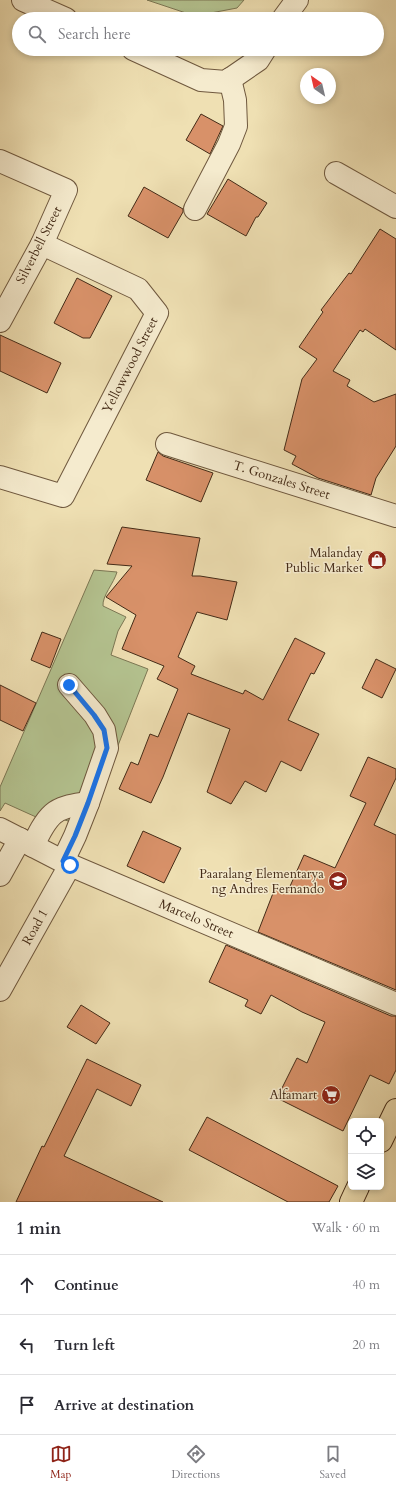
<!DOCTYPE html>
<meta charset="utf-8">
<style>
:root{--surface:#fff;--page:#f2f2f3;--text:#2b2b33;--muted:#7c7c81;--line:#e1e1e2;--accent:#8f2418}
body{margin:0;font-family:Cardo,serif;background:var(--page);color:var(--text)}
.controls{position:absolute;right:12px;bottom:12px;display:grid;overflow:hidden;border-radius:6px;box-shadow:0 2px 6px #0003}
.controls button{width:36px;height:36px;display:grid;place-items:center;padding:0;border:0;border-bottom:1px solid var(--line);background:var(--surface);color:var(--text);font:20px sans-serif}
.compass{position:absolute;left:300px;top:68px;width:36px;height:36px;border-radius:50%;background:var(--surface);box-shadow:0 2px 6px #0003;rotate:326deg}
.stop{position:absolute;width:12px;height:12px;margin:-9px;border:3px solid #1a73e8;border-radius:50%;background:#fff}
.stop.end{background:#1a73e8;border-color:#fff;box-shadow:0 1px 4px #0008}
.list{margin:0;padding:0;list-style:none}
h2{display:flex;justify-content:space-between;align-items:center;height:52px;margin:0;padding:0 16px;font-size:17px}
h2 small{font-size:13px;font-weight:400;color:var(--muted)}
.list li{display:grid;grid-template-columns:26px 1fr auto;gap:12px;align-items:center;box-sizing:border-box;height:60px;padding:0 16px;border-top:1px solid var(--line)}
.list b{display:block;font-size:15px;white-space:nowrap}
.list em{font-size:13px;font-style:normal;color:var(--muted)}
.icon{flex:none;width:22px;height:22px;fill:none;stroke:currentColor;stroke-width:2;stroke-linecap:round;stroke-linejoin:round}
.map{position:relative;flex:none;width:396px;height:1202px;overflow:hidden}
.search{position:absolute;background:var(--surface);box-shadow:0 2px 6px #0003;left:12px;right:12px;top:12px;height:44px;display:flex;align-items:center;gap:10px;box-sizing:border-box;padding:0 14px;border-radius:22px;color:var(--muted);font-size:15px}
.sheet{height:232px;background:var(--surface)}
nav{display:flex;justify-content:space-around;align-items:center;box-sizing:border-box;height:56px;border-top:1px solid var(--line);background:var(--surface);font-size:11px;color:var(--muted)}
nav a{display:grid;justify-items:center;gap:2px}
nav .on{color:var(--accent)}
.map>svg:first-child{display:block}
</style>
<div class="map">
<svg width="396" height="1202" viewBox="0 0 396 1202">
<rect width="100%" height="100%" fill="#efe0b3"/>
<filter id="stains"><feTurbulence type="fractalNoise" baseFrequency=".005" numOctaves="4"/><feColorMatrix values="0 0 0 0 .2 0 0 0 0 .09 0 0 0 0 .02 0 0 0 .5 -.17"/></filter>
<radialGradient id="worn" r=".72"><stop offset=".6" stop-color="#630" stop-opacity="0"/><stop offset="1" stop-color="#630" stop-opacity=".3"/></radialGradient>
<g fill="#b4c390" stroke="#7c7754">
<polygon points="147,0 244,0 237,8 195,16"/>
<path d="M94,570L117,572C114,583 102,596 103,606L126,617L118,631L111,655L148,669L86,827L59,818L56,826L5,803L0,811V787Z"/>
</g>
<g fill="#d89169" stroke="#442b17">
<polygon points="201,114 223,126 210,154 186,140"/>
<polygon points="228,179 267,203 258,217 256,217 246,236 207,214"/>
<polygon points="144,187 183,209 183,212 168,238 128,216"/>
<polygon points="380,229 396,239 396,350 365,329 363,332 360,330 333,371 350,380 347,386 374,402 396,394 396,446 376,478 371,495 318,478 292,464 296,456 284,450 302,379 317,359 299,347 323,312 321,310 349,273 351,274"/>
<polygon points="77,278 112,296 90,338 83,338 54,323"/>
<polygon points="0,335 61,363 47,393 0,371"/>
<polygon points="158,452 163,456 213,473 201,502 146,480"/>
<polygon points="122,527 200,538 192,576 200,576 237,582 227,620 197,612 178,657 195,666 191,674 243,694 245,690 263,700 295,638 325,653 314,674 311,673 288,720 319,734 301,771 281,761 266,792 245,781 231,804 207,792 230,729 188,713 163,777 151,803 119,789 131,762 138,765 150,734 158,737 178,689 157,679 164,666 122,649 136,615 106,597 132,566 107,564"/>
<polygon points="42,632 61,639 50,668 31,660"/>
<polygon points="376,659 396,669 382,698 362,688"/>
<polygon points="0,685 36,703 23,731 0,720"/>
<polygon points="368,757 396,769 396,778 374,825 396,835 396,990 258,932 275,888 287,893 304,855 335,868 366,803 350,796"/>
<polygon points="143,831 181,848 164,883 127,866"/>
<polygon points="226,945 391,1016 396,1016 396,1070 389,1084 370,1075 343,1131 277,1098 297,1058 307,1063 325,1022 302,1012 271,995 261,1014 245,1006 248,1000 209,982"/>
<polygon points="81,1005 110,1023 96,1044 67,1027"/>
<polygon points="87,1059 141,1085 131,1106 97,1089 64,1156 163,1202 16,1202 42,1146 44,1147"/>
<polygon points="207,1117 338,1186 329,1202 288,1202 189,1150"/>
</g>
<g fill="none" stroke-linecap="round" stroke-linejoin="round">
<g stroke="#6f583e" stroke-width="24">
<g id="minor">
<polyline points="23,0 66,19"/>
<polyline points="283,19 297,0"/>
<polyline points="133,49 201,80 226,82 258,60 265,49"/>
<polyline points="0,161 66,190 42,244 0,321"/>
<polyline points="336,173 396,207"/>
<polyline points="195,209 229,144 236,126 235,100 230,79"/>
<path id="s1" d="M167,444L396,516"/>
<path id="s2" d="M0,477L63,496L157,313L138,289L42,244"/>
<path id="s3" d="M0,829L70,865L396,1004"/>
<path d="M33,846C38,835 44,822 53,814C62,806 77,805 88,803"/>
<polyline points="63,861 75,836 88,803 107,748 104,730 95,715 69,685"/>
<polyline points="0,875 20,839"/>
<path id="s4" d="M0,990L70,865"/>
</g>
</g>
<g stroke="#442b17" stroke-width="24">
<g id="major">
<polyline points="381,1141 396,1110"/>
<polyline points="351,1202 358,1187"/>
</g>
</g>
<use href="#minor" stroke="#f5ebce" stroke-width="22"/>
<use href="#major" stroke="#efe0b3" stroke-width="22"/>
</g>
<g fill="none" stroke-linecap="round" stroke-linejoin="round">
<polyline stroke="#1a73e8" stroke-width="5" points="69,685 94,715 104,730 107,748 88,803 75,836 63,861 70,865"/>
</g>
<defs>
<g id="shop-disc" transform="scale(1)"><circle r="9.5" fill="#8f2418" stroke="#f5ebce"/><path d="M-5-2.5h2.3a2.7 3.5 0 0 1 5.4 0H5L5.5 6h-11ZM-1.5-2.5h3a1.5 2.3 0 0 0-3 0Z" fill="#fff"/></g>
<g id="school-disc" transform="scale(1)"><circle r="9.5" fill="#8f2418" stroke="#f5ebce"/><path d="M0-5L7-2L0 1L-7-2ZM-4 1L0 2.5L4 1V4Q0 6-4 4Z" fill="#fff"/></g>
<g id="supermarket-disc" transform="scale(1)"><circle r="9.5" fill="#8f2418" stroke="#f5ebce"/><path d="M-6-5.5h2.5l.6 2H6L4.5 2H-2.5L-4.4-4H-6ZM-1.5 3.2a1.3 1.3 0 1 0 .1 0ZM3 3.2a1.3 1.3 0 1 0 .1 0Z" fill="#fff"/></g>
</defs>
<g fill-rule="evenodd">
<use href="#shop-disc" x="377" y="560"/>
<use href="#school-disc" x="338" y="881"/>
<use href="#supermarket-disc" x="331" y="1095"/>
</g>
<g text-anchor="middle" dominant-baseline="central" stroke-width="3" stroke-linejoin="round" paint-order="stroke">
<g font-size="13" fill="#442b17" stroke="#f5ebce">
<text transform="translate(39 245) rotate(-63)">Silverbell Street</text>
<text stroke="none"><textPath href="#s2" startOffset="213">Yellowwood Street</textPath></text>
<text stroke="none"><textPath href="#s1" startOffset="120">T. Gonzales Street</textPath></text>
<text stroke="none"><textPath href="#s3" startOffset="216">Marcelo Street</textPath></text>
<text stroke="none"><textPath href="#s4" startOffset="72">Road 1</textPath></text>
</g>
<g font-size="13" fill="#442b17" stroke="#f5ebce" text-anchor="end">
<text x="363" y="553">Malanday<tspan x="363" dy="15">Public Market</tspan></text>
<text x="324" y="874">Paaralang Elementarya<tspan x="324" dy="15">ng Andres Fernando</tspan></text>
<text x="317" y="1095">Alfamart</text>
</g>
</g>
<rect width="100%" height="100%" filter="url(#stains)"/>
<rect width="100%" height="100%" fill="url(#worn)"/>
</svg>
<div class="controls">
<button><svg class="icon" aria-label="locate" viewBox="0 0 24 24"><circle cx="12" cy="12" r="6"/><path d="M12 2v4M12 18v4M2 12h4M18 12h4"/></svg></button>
<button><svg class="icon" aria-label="layers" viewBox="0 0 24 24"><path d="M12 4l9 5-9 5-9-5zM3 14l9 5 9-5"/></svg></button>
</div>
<svg class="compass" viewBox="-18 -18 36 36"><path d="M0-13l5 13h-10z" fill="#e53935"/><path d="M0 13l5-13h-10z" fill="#7c7c81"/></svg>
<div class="stop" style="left:70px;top:865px"></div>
<div class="stop end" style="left:69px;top:685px"></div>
<div class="search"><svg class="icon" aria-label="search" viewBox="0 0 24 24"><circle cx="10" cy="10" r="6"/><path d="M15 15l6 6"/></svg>Search here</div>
</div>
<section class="sheet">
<h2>1 min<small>Walk · 60 m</small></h2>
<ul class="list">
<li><svg class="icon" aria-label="ahead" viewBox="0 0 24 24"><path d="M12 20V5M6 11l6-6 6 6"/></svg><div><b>Continue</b></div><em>40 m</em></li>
<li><svg class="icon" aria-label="left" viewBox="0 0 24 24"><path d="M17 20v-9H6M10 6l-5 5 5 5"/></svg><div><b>Turn left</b></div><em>20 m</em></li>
<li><svg class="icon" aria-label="arrive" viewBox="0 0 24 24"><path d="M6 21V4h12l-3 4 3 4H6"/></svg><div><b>Arrive at destination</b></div></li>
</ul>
</section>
<nav>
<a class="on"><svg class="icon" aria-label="map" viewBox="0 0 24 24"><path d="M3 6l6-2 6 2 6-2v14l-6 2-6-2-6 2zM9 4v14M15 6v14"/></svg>Map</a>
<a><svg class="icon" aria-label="directions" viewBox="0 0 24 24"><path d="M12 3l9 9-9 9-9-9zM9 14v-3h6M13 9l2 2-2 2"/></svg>Directions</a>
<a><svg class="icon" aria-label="saved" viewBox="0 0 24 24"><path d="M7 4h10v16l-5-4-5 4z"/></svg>Saved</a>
</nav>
